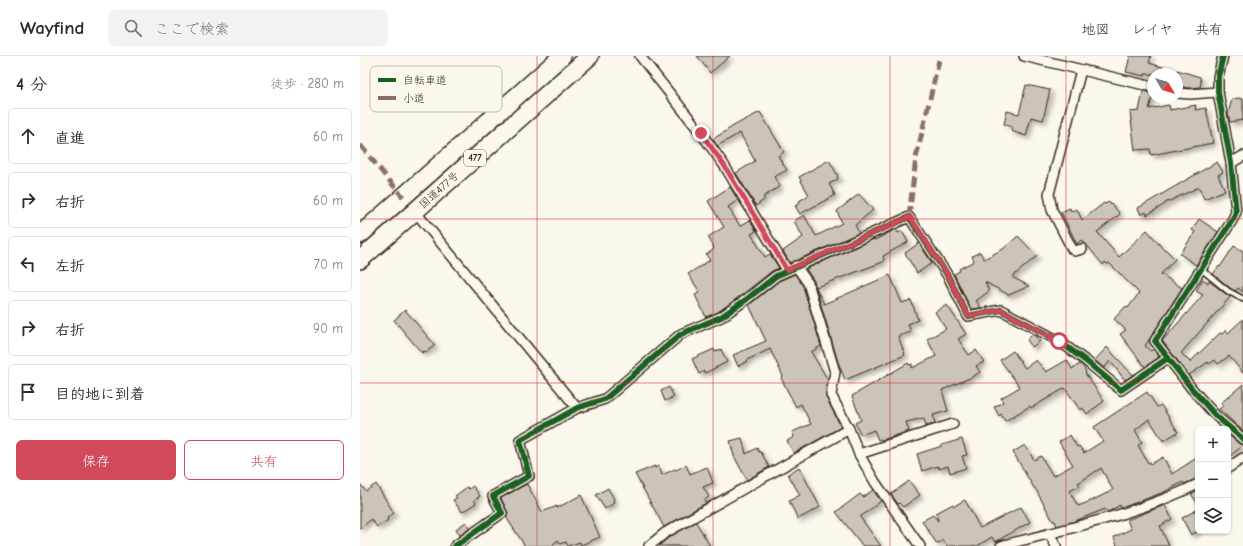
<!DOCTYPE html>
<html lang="ja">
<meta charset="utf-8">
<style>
:root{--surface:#fff;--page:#f2f2f3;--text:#2b2b33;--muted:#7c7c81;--line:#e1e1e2;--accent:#d1495b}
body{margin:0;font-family:"Comic Neue","Klee One",sans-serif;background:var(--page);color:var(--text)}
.controls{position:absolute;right:12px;bottom:12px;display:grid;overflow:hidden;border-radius:6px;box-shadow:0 1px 3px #0004}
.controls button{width:36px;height:36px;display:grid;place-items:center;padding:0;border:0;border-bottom:1px solid var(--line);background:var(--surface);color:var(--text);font:20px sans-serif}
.compass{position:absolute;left:787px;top:12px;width:36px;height:36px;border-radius:50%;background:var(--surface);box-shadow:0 1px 3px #0004;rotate:128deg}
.stop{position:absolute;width:12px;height:12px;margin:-9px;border:3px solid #d1495b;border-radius:50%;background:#fff}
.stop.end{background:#d1495b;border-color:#fff;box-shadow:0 1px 4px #0008}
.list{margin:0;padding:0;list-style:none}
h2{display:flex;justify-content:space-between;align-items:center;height:52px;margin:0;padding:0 16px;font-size:17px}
h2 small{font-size:13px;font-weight:400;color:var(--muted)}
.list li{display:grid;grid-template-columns:26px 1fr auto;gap:12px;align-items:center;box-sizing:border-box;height:56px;margin:0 8px 8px;padding:0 8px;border:1px solid var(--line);border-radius:6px}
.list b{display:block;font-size:15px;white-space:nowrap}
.list em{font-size:13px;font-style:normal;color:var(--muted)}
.actions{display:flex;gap:8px;padding:12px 16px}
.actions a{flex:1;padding:9px 0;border:1px solid var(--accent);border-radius:6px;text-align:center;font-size:14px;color:var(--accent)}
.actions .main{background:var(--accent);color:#fff}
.icon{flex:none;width:22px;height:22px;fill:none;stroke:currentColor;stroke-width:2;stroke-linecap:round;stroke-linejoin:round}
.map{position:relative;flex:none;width:883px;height:490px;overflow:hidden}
header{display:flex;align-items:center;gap:24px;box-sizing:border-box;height:56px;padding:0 20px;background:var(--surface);border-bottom:1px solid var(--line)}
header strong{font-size:19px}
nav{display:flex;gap:22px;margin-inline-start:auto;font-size:14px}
.search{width:280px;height:36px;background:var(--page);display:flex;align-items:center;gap:10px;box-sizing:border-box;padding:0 14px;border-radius:6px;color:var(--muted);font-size:15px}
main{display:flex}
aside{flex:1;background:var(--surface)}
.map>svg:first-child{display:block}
</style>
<header>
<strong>Wayfind</strong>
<div class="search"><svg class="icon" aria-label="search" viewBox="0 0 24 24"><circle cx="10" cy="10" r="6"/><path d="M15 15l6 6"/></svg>ここで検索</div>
<nav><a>地図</a><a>レイヤ</a><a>共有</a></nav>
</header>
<main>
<aside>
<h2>4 分<small>徒歩 · 280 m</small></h2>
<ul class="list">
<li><svg class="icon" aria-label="ahead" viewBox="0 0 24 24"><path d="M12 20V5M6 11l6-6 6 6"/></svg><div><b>直進</b></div><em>60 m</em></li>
<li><svg class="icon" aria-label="right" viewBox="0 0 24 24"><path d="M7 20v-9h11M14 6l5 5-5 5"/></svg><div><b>右折</b></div><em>60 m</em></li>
<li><svg class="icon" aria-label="left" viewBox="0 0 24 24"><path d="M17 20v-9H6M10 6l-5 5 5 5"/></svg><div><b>左折</b></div><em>70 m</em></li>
<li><svg class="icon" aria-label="right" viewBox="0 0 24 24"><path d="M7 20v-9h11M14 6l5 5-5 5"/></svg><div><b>右折</b></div><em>90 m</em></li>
<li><svg class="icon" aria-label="arrive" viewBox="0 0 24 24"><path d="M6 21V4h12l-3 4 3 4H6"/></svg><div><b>目的地に到着</b></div></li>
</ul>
<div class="actions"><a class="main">保存</a><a>共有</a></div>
</aside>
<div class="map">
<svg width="883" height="490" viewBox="0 0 883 490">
<defs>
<filter id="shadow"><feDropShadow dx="3.5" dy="3.5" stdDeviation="2" flood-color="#0004"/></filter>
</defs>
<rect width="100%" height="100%" fill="#fbf7ec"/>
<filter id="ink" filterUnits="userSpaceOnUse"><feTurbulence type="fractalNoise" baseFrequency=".025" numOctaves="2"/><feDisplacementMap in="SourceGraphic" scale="8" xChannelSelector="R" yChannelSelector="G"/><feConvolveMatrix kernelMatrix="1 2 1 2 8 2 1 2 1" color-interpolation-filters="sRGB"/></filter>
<g filter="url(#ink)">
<g fill="#ccc4b9" stroke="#3b2a1e" fill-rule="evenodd" filter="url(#shadow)">
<polygon points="337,0 370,0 350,17"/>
<polygon points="770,0 791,0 789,7 816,15 816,18 785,18 785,20 766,16"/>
<polygon points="817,14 840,21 841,26 840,31 830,32 817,30"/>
<polygon points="666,29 690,34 683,64 671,61 666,80 651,75 652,71 644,68 647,55 659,58"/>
<polygon points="783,35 793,38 789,53 809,49 810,54 836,49 835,54 846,52 853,87 791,99 790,93 775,94 770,56 779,55"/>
<polygon points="878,42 883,43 883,64 870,66 868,58 872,43"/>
<polygon points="400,56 424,96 418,100 427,114 414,121 420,130 403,141 405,143 396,150 376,117 395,105 380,77 357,90 353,83 375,69"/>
<polygon points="469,104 478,120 477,121 478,123 469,128 475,139 440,158 435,150 437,150 436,149 440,147 439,145 449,139 439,121"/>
<polygon points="857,106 863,116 858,119 865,134 844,143 839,131 805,147 805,148 787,159 786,156 781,159 778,152"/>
<polygon points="370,131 378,144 368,151 380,170 390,164 396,175 391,178 405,201 410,198 419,212 412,215 383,238 358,256 346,261 335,239 340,236 328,218 350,204 346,199 354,193 353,192 354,191 348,181 364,171 348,145"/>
<polygon points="499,138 513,154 495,169 499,177 430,207 423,195 443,181 434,165 444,159 456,180 482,167 477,155"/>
<polygon points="749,146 751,149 752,148 760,158 737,176 759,201 787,174 804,194 805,193 815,203 801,218 822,232 785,290 791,295 793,293 799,301 785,311 760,278 766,274 754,263 766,250 768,252 779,237 749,207 747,208 745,206 743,209 726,188 721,184 717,188 701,156 710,152 711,155 717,153 722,164 744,147 745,148"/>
<polygon points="839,163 858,176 836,209 820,198 835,176 832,174"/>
<polygon points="536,173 538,177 542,175 548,186 523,200 524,204 523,205 523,206 456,231 464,248 530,219 542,247 551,244 558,264 548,268 551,276 538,280 545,299 485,324 478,306 454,225 446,213 514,183 515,184"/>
<polygon points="658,180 677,200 652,221 669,230 649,239 625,226 629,235 616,245 621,252 611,253 594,218 600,215 599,213 614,205 612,200 620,196 624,203 643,193"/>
<polygon points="559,187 572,207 557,217 545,197"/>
<polygon points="874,190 883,195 883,236 878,232 875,235 870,232 853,218 859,210 860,211"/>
<polygon points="435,218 443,230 461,290 451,296 468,324 466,341 481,371 434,397 427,385 434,381 432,376 451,368 441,348 436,351 421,322 423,320 410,293 387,304 388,305 378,310 373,299 406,285 389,249 419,225"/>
<polygon points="843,223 848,227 849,225 870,241 821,297 830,306 860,277 862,278 866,274 868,277 883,263 883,317 869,300 858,308 855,304 849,308 848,306 829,319 802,285 843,239 836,235"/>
<polygon points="587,249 606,278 598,283 609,299 616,294 624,306 616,310 620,316 612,321 582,334 588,355 573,359 575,367 566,370 564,362 546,366 549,375 522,384 521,383 518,384 514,374 501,379 495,367 501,364 492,340 548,307 549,309 552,308 552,312 576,300 567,283 586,273 575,256"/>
<polygon points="45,254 75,289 66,296 64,295 62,297 34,264"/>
<polygon points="673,278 680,285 672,291 667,284"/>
<polygon points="747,291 754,299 773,319 765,324 750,305 744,312 735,304"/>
<polygon points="354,293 355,296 361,293 367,306 345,317 344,315 339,318 332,303"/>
<polygon points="653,295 665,312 676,304 686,316 707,304 712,313 720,308 723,310 726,316 725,317 744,345 727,358 723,352 720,354 705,332 671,352 670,350 645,365 641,358 639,360 634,351 643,346 641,342 660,331 640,304"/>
<polygon points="883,328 883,375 859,353 864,349 861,347"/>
<polygon points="309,331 314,341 305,345 301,335"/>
<path d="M787,336L797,351L801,349L818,376L803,385L789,363L775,374L782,386L778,389L788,407L790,406L791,408L803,401L812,418L838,401V422L824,428L823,426L804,436L764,451L761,452L760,449L748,456L745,453L715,465L697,470L695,465H693L675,432H674L653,396L665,389L674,404L681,400L693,420L713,409L699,386L710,379L717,391L719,390L724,397L743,385L734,371ZM741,412L753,434L731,445L718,450L709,435L720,430L718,427Z"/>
<polygon points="870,380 879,388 883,389 868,402 868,382"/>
<polygon points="382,382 386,398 397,392 399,396 401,396 409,411 387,424 374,400 370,385"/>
<polygon points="602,383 607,399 602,400 606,412 590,417 588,410 579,413 578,410 562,415 557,398 582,390 582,389"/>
<polygon points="326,409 330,418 347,411 353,427 343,431 349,441 344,444 346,447 304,471 275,418 295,410 295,412 299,410 302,419 315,413 316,414"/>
<polygon points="439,411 460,451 438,463 429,445 440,439 428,418"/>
<polygon points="549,425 560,439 543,451 539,447 538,448 531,438"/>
<polygon points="0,428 6,435 16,428 34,457 27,462 28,464 17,471 11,463 0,473"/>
<polygon points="167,428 182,456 197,450 197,452 221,439 240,481 221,489 220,486 208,490 206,486 200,488 198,484 191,490 165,490 146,461 148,457 147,455 141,442"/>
<polygon points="113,430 120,440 114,444 116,447 102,456 93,444 97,442 95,440 107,431 109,433"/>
<polygon points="248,432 254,443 253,444 254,447 245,453 236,439"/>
<polygon points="513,434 521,445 500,461 521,490 503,490 476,456 500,438 503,441"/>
<polygon points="838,435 838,448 831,438"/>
<polygon points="605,444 620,472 661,451 670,466 635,486 632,481 617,490 587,490 583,484 577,488 562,465 573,459 578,465 576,457 593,448 594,450"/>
<polygon points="805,449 812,463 800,470 809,490 757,490 754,481 771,473 767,464"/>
<polygon points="838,453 838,475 831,479 822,462"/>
<polygon points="106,466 110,472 100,479 96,473"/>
<polygon points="336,466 350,490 299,490 308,482"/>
</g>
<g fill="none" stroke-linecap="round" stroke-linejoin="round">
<g stroke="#3b2a1e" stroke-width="8">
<polyline id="lane" points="841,213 868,235 883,243"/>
</g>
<g stroke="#3b2a1e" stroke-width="12">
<g id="street">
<polyline points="280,0 341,77 364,109 427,214"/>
<polyline points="664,0 793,31"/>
<polyline points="863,0 858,21 858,36 871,107 876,156 873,163 795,285 832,333 856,360 883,383"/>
<polyline points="721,14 689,138 692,154 712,193 715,195 722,193"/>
<polyline points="817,37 830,38 858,36"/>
<polyline points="871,107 883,100"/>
<polyline points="53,153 217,352"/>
<polyline points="436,210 448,227 475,316 471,339 489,373 499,398 515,426 560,490"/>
<polyline points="499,398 593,368"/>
<polyline points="868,412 883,402"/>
<polyline points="689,477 696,490"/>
<polyline points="95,490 142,457 133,440 169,420 160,384 217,352 245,343 321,278 361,261 387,243 416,220 549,161 588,220 608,260 641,254 699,285 726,305 761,334 808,302"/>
<polyline points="289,490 305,477 489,373"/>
<path d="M641,490C708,472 776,459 838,428"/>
</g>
</g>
<g stroke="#3b2a1e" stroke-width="20">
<g id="highway">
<polyline points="0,179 202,0"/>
<polyline points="0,204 230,0"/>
</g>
</g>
<use href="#lane" stroke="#fbf7ec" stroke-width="4.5"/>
<use href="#street" stroke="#fbf7ec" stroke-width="9"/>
<use href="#highway" stroke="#fbf7ec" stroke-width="17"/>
<g stroke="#8d6e63" stroke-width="5" stroke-dasharray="10 5" stroke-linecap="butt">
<polyline points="0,89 43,141"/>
<polyline points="549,161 556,102 580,0"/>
</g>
<g stroke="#fbf7ec" stroke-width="8">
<g id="cycleway">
<polyline points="863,0 858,21 858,36 871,107 876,156 873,163 795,285 832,333 856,360 883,383"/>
<polyline points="95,490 142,457 133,440 169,420 160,384 217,352 245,343 321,278 361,261 387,243 416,220 549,161 588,220 608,260 641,254 699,285 726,305 761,334 808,302"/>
</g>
</g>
<use href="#cycleway" stroke="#1b5e20" stroke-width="6"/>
</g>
</g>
<g fill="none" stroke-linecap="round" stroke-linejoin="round" filter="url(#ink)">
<polyline stroke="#d1495b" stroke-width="5" points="341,77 364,109 427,214 550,161 588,220 608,260 641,254 699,285"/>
</g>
<path fill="none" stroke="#d62828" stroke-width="1" stroke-opacity="0.55" d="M177,0V490M353,0V490M530,0V490M706,0V490M0,163H883M0,327H883"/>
<g text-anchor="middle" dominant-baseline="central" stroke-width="3" stroke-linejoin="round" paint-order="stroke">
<rect fill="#fbf7ec" stroke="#75685c" stroke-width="1" x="104" y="94" width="22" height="16" rx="3"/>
<g font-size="10" font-weight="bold" fill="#3b2a1e">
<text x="115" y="102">477</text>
</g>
<g font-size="11" fill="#3b2a1e" stroke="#fbf7ec">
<text transform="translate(79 134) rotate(-42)">国道477号</text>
</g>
</g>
<rect x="10" y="10" width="132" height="46" rx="6" fill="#fbf7ec" stroke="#c1baae" stroke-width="1"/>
<rect x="18" y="22" width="18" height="4" fill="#1b5e20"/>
<rect x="18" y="40" width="18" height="4" fill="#8d6e63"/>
<g font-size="11" fill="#3b2a1e">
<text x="43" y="28">自転車道</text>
<text x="43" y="46">小道</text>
</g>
</svg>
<div class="controls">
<button>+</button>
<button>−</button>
<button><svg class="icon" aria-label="layers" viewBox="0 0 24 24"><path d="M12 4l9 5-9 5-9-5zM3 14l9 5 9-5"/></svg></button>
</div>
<svg class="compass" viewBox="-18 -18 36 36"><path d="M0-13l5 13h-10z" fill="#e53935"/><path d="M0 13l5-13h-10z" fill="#7c7c81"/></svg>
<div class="stop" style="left:699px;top:285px"></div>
<div class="stop end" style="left:341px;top:77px"></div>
</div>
</main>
